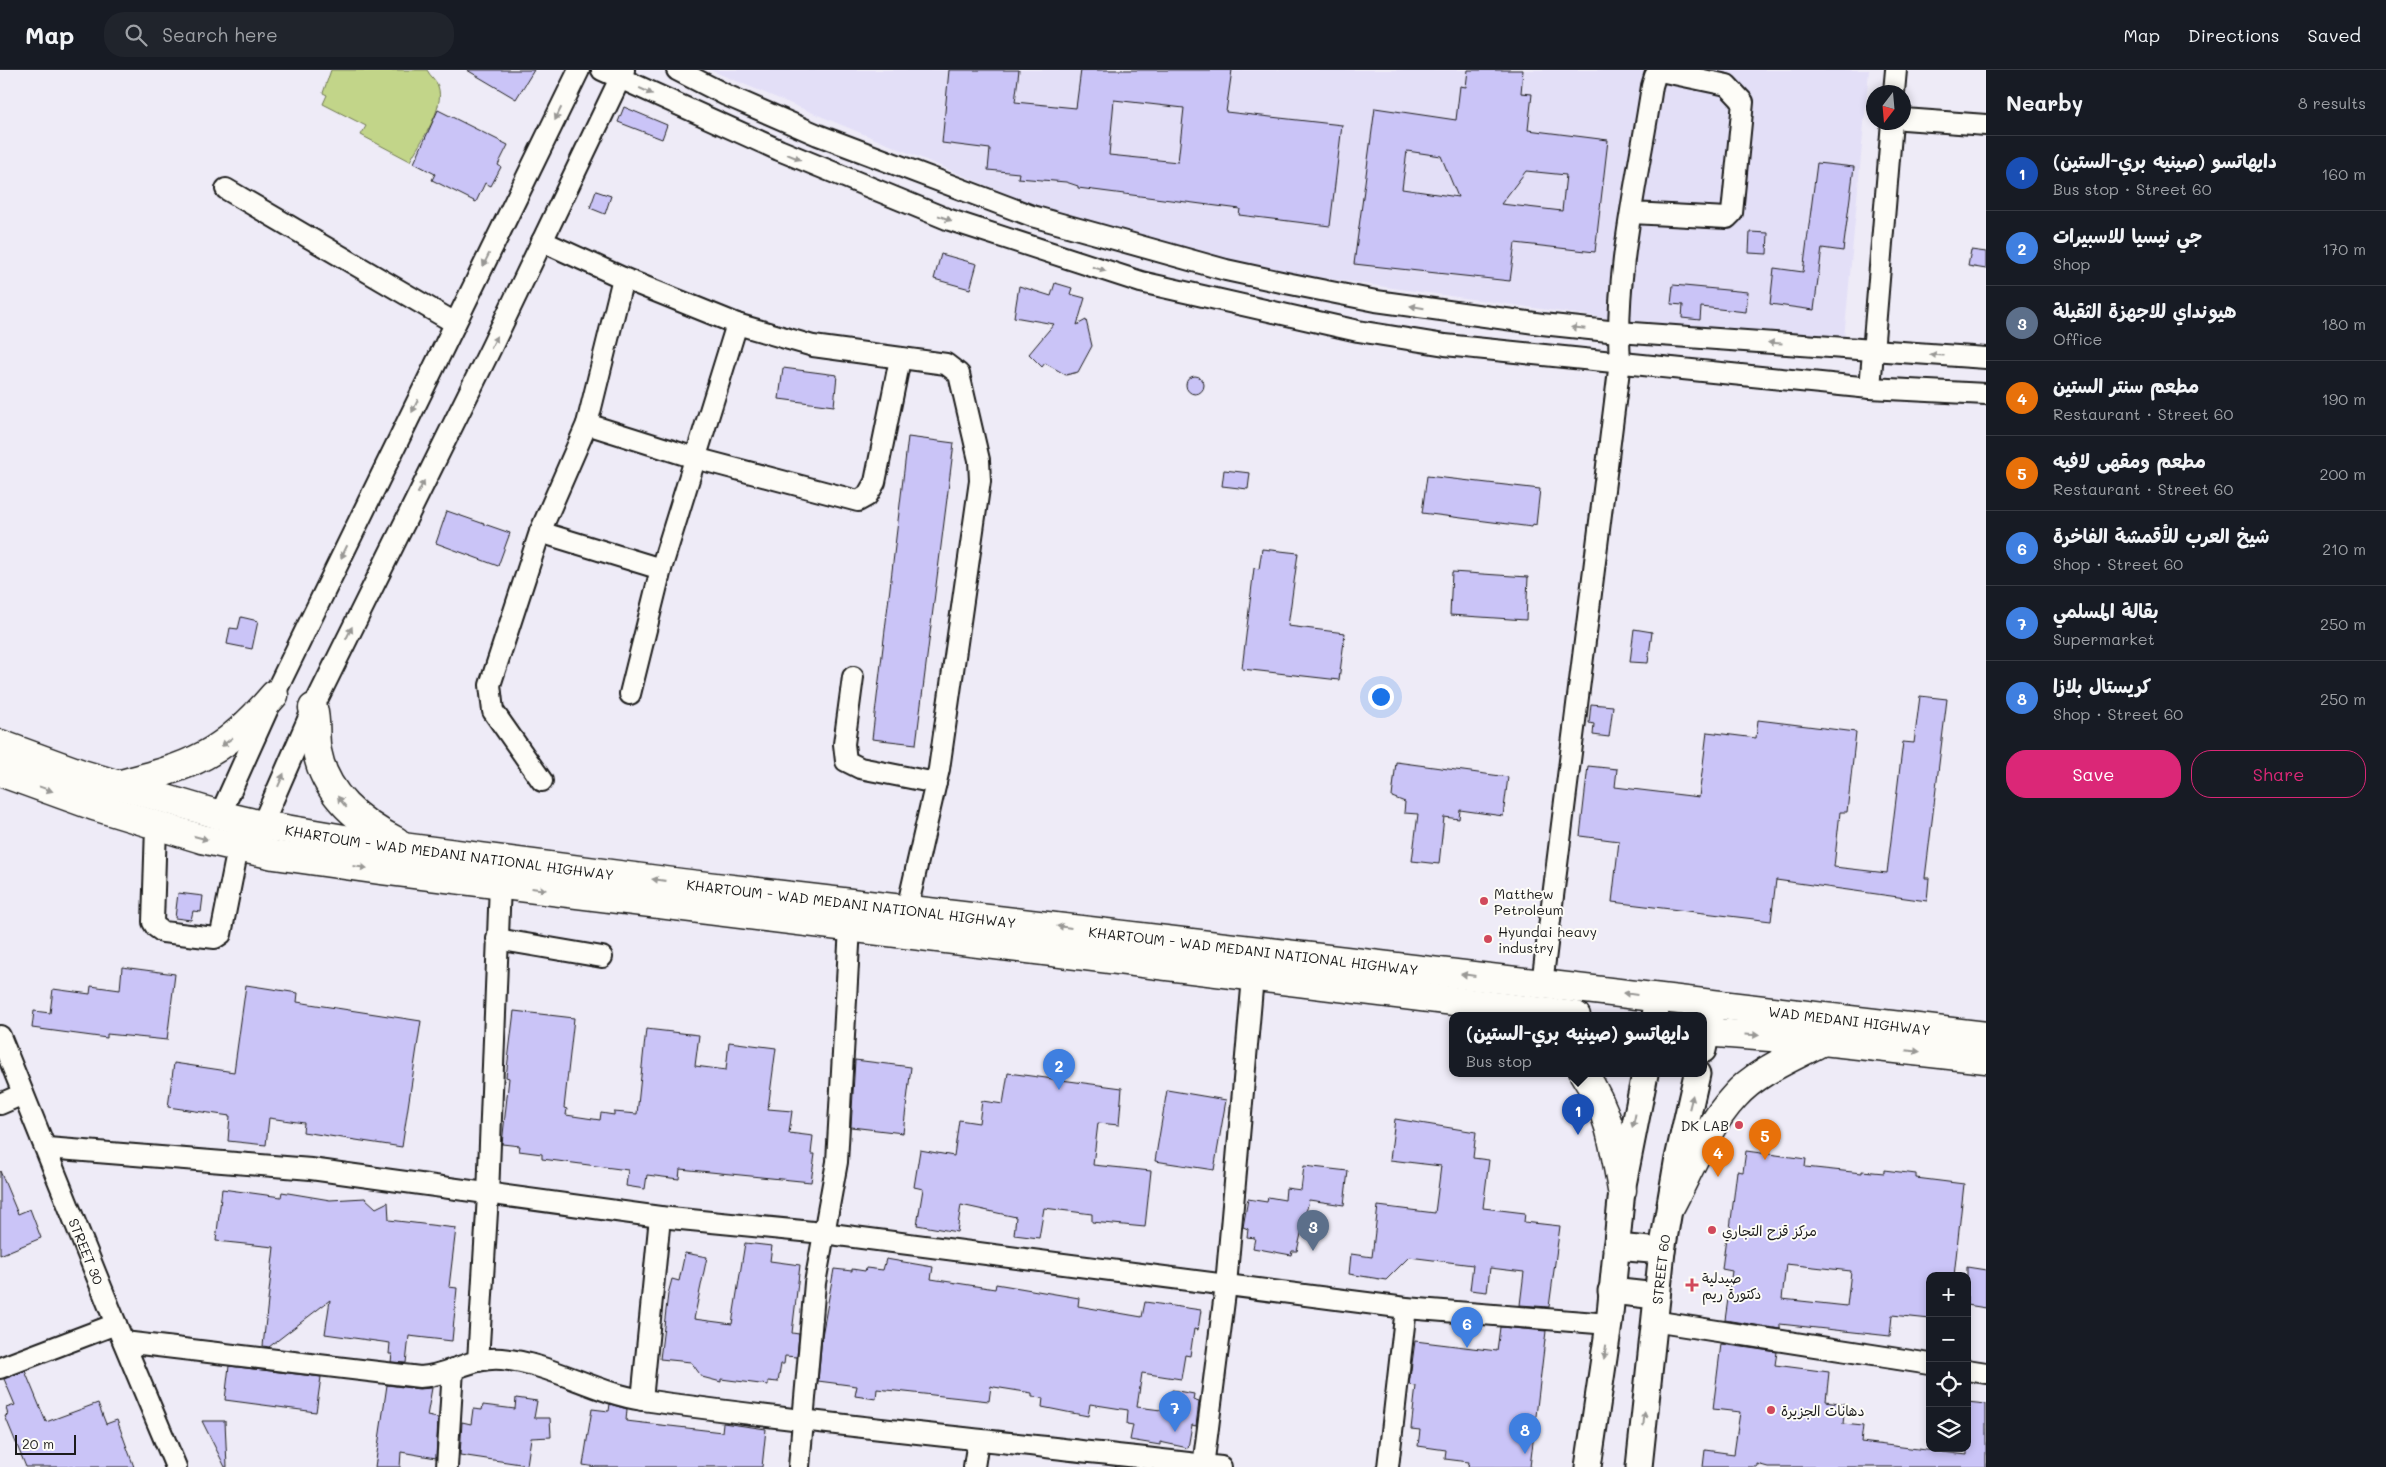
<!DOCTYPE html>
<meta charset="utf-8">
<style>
:root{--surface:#171b24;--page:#20242c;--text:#f1f3f6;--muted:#9ea1a6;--line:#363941;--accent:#db2777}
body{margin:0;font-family:Mali,"Playpen Sans Arabic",sans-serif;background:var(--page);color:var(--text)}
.controls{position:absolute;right:15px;bottom:15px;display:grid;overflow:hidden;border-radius:10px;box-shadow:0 2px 8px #0003}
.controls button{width:45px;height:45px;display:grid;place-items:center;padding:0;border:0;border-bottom:1px solid var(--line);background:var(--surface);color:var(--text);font:25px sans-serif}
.compass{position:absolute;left:1866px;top:15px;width:45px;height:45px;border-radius:50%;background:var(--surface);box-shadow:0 2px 8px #0003;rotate:196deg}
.scale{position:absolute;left:15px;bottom:12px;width:61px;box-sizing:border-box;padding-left:5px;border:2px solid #1c1c1c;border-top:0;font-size:14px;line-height:18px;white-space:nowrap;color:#1c1c1c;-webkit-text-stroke:4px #fdfcf7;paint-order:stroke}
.you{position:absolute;left:1380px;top:626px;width:18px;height:18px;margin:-12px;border:4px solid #fff;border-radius:50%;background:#1a73e8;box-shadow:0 0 0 8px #1a73e833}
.badge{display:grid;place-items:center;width:32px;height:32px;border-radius:50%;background:var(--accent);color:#fff;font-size:16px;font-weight:700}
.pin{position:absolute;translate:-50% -41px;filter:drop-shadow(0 1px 2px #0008)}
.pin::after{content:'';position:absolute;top:26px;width:18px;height:15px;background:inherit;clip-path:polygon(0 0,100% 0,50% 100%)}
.popup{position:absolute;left:1449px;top:942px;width:258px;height:65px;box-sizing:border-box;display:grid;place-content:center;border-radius:10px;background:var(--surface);filter:drop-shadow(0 1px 4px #0005);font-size:16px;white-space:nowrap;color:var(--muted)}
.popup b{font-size:19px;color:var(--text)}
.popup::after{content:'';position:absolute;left:50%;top:100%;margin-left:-10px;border:10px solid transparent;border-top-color:var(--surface)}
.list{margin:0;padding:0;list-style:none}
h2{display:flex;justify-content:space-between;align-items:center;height:65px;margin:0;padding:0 20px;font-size:21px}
h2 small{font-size:16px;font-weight:400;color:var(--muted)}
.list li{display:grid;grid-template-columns:32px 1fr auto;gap:15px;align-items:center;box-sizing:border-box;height:75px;padding:0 20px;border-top:1px solid var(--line)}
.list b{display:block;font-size:19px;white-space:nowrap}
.list p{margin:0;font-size:16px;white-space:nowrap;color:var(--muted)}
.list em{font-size:16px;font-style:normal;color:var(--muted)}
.actions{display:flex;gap:10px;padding:15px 20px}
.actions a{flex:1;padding:11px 0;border:1px solid var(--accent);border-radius:20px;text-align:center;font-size:18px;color:var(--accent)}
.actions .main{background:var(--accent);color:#fff}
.icon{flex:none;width:28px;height:28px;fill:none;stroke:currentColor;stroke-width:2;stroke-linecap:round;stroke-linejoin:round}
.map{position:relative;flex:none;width:1986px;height:1397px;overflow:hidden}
header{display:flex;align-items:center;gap:30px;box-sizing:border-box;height:70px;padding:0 25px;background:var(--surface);border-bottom:1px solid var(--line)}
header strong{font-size:24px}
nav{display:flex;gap:28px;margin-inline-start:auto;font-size:18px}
.search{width:350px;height:45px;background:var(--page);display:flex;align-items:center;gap:12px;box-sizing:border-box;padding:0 18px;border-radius:20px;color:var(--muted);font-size:19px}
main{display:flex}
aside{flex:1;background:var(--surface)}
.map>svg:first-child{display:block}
</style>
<header>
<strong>Map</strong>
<div class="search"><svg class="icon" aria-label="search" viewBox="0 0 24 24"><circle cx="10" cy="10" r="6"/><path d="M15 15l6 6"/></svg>Search here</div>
<nav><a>Map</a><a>Directions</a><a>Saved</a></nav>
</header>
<main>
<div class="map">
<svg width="1986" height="1397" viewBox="0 0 1986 1397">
<rect width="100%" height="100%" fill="#eeebf7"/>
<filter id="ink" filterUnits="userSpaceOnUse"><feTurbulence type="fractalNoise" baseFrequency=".02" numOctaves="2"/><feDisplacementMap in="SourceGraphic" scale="10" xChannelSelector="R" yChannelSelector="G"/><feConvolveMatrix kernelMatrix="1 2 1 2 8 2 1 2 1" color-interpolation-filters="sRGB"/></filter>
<g filter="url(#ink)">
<polygon fill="#e3dff7" points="710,0 1869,0 1844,269 1613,249 1286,203 1065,148"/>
<path fill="#c2d589" stroke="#6f7852" d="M331,0H427C430,6 436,10 438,16C446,38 420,72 410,91L361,65L366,56L323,34L327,25L323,23Z"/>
<g fill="#cac4f7" stroke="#1c1c1c" fill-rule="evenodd">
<polygon points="467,0 534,0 516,29"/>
<path d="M949,0H1019L1015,32L1076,38L1081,0H1232L1226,42L1342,55L1330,156L1239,145L1240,139L1078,118V116L1066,112L1018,108L1019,103L988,100L990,79L942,73ZM1114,30L1184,38L1178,92L1109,85Z"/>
<path d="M1468,0H1523L1521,23L1532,24L1528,60L1608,70L1595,182L1515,173L1510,211L1354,194L1375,38L1456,50L1460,16L1466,17ZM1407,81L1441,86L1458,127L1402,119ZM1526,101L1566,105L1562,141L1501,134Z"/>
<polygon points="624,37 667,55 662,69 618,52"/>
<polygon points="438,40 508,75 498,95 501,97 491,116 485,113 476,132 432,110 435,104 414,93"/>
<polygon points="1817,93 1854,97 1843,181 1822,178 1814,240 1770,234 1774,198 1803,202"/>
<polygon points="596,121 611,126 605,144 590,138"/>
<polygon points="1750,162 1768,163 1767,184 1749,183"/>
<polygon points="1971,180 1986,182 1986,199 1968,196"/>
<polygon points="941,184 977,194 970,219 934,209"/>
<polygon points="1055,213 1072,218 1070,224 1085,228 1077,255 1086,250 1092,276 1078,302 1066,305 1045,293 1042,297 1029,284 1054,254 1014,247 1019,216 1051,226"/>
<polygon points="1673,215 1748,222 1746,242 1701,237 1700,250 1682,248 1683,235 1671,234"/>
<polygon points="783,298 837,305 834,336 779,329"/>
<circle cx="1195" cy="315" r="9"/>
<polygon points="908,367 954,373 916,674 872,669"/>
<polygon points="1224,400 1250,403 1248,419 1222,416"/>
<polygon points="1427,406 1540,419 1536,455 1533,454 1532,457 1422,443"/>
<polygon points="447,441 510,463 498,496 436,473"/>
<polygon points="1262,479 1298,483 1288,556 1345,563 1339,610 1242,599 1254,498 1259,499"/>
<polygon points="1452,502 1528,507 1526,550 1450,545"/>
<polygon points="241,547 258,551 252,579 227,574 230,558 238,559"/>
<polygon points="1634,559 1652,562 1648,593 1630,592"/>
<polygon points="1920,626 1947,629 1925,808 1929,808 1927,831 1776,810 1771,851 1612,832 1619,771 1580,766 1588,696 1617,699 1615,717 1699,727 1707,662 1756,668 1758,650 1856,662 1847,742 1840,742 1834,797 1887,803 1903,672 1914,673"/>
<polygon points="1591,634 1613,636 1609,667 1593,665 1594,654 1589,653"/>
<polygon points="1396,692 1508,707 1503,746 1460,740 1459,749 1444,747 1439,794 1412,791 1418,744 1404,743 1405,732 1392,727"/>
<polygon points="178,823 203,826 201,842 193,841 191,850 175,848"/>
<polygon points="122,897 175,904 167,970 107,964 107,968 32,958 34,941 50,943 53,919 90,924 91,916 120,920"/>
<polygon points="246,915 298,923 297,932 421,951 402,1077 303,1062 304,1053 269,1048 266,1075 228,1071 230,1046 168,1037 174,993 234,1002"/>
<polygon points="514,941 574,948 564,1038 567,1039 566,1045 600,1050 601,1043 614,1045 614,1042 637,1044 646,959 699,965 695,996 726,1000 729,972 776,978 768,1039 792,1041 789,1063 813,1066 811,1084 815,1084 811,1112 680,1099 679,1109 647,1105 645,1119 626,1116 628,1100 542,1089 542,1084 519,1081 520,1076 502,1074 509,1008 506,1007"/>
<polygon points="855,990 911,997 903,1063 851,1057"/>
<polygon points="1008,1003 1122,1018 1119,1055 1098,1053 1093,1095 1151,1101 1145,1157 1092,1152 1092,1144 1044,1138 1039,1168 1014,1165 1016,1147 961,1135 957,1162 917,1155 923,1119 914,1117 920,1080 954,1086 959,1050 979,1053 982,1031 1003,1034"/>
<polygon points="1167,1020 1226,1030 1214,1100 1155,1091"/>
<polygon points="1395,1049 1476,1062 1473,1088 1489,1090 1483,1138 1525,1143 1524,1152 1560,1156 1549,1237 1520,1235 1524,1202 1490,1198 1487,1222 1470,1220 1473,1195 1409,1187 1386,1210 1349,1204 1351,1184 1372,1187 1378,1136 1435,1143 1441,1096 1390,1090"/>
<path d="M1746,1081L1806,1089L1805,1097L1862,1103V1101L1884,1103V1100L1916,1104V1108L1964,1114L1954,1206H1930V1249L1892,1245L1890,1266L1780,1254V1259L1725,1250L1732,1201L1722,1199L1726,1167H1729L1737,1101L1743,1102ZM1786,1194L1851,1201L1847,1236L1782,1229Z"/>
<polygon points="1304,1096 1348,1101 1344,1135 1309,1130 1297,1181 1292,1181 1291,1185 1253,1178 1255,1168 1247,1167 1248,1159 1243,1157 1248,1129 1267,1132 1268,1127 1285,1130 1286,1118 1301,1120"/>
<polygon points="0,1101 18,1144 30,1139 41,1168 0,1185"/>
<polygon points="222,1119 281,1127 282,1122 330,1130 365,1128 376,1138 388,1132 389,1150 456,1158 449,1217 457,1218 452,1271 409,1266 406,1293 391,1292 392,1284 389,1284 390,1273 325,1264 330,1230 269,1277 263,1276 274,1177 216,1171"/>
<polygon points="745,1173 772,1176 770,1191 800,1195 792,1263 799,1264 797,1287 785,1286 784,1294 781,1294 778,1312 768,1311 768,1315 721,1309 721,1312 702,1307 691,1292 660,1289 668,1224 672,1209 679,1211 685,1183 707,1187 694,1249 732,1254"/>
<polygon points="886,1189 933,1197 931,1209 995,1219 996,1214 1079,1228 1078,1236 1142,1247 1145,1232 1201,1240 1198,1260 1194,1259 1190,1286 1185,1285 1181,1309 1142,1303 1137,1337 1169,1341 1172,1320 1194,1324 1193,1330 1199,1332 1196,1356 1192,1355 1188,1378 1160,1372 1160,1375 1130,1370 1133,1355 1127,1354 1128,1340 1090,1334 1088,1346 1067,1342 1042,1337 1043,1328 1032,1327 1032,1323 994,1317 991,1316 989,1331 877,1319 876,1329 855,1326 857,1316 818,1311 822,1266 834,1199 852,1201 852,1199 865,1201 866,1198 883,1200"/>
<polygon points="1967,1197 1986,1200 1986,1238 1967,1235"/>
<polygon points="1500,1257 1546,1261 1530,1397 1468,1397 1469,1392 1445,1389 1446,1380 1418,1376 1420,1360 1411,1359 1416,1316 1409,1315 1415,1271 1497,1281"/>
<polygon points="1721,1274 1777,1282 1775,1295 1829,1302 1826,1331 1845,1334 1843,1354 1863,1356 1861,1372 1967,1385 1967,1332 1986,1334 1986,1397 1768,1397 1757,1394 1757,1397 1703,1397 1705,1380 1734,1384 1740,1342 1713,1339"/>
<polygon points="229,1296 321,1307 316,1342 225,1330"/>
<polygon points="25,1301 46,1352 98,1333 106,1354 117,1350 134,1397 26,1397 5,1346 8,1345 6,1338 15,1335 4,1309"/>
<polygon points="387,1315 419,1319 432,1318 427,1346 438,1348 436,1388 401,1382 400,1397 375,1397"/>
<polygon points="516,1328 537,1331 534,1348 550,1348 551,1367 531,1368 527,1395 460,1385 462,1352 471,1354 473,1339 482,1340 483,1335 515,1339"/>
<polygon points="610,1334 627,1339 626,1351 722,1362 723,1353 766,1359 762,1397 596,1397 583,1395 592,1339 609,1341"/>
<polygon points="202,1351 225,1351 227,1397 225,1397"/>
</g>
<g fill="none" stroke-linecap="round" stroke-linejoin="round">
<g stroke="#1c1c1c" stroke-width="24">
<g id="minor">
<polyline points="602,0 779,80 947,149 1141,212 1358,261 1445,275 1870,318 1986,324"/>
<polyline points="677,0 726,25 818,65 1032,146 1226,200 1286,213 1376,231 1542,254 1618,262 1986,288"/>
<polyline points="1894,22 1896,0"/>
<polyline points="1904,49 1986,55"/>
<polyline points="226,119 455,253"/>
<polyline points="542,171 623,208 737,254 813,276 946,294 959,304 979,390 980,411 939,699 907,839"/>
<polyline points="1870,318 1892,52"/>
<polyline points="587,354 695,388 858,431 867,426 875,412 900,289"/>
<polyline points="540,462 661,499"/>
<polyline points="853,607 844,674 846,691 860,698 936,713"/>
<polyline points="630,624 661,499 737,254"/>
<polyline points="542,711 493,641 490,615 540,462 587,354 623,208"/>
<polyline points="220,745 274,625 579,0"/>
<polyline points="262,755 313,638 491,278 624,0"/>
<polyline points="156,756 153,852 156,857 163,862 215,868 221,864 238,778"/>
<polyline points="497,869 602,887"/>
<path d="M1542,914L1620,292C1614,201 1639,105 1652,16L1655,6L1660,1L1727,15L1743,32L1732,143L1727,148L1632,143"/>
<path id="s1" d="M0,966L116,1254L176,1397"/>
<polyline points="0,1034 23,1024"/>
<polyline points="47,1078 311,1099 660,1147 823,1163 1406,1238 1609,1254"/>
<polyline points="1653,1251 1930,1294"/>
<path d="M124,1272L420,1307C449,1306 472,1286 502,1289C552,1294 595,1323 643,1330C777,1349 912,1362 1046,1377C1104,1384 1163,1389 1221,1397"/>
<polyline points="478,1291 488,1125 500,814"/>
<polyline points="0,1298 116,1254"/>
<polyline points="1967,1300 1986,1303"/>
<polyline points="642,1330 660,1147"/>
<polyline points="447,1397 453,1299"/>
<polyline points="799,1397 815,1213 837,1092 850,857"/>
<polyline points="974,1397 978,1370"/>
<polyline points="1203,1397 1226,1215 1253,907"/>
<polyline points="1388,1397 1406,1238"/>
</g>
</g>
<g stroke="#1c1c1c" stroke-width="29">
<g id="major">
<polyline points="1655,946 1658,927"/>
<polyline points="1703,980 1713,934"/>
<polyline points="1616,1177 1662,1181"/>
<polyline points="1611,1221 1657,1226"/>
<polyline points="1588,1397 1609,1254 1622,1120 1645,1004"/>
<path id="s2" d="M1639,1397L1662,1181L1677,1093L1697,1004"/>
</g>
</g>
<g stroke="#1c1c1c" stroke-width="31">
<g id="highway">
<path d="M313,638C317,652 314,667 317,681C325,725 359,752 396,771"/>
<path id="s3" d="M0,674L82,704L220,745L262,755L356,771L681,813L1986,966"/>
<polyline points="0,702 94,736 202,769 274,785 380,800 1576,946"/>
<path d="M117,715C192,696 223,685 274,625"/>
<polyline points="1703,962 1823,971 1986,989"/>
<path d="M1584,1004C1610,1043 1614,1075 1622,1120"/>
<path d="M1671,1135C1690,1099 1707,1056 1735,1026C1757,1001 1794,987 1823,971"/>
</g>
</g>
<use href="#minor" stroke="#fdfcf7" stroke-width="20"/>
<use href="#major" stroke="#fdfcf7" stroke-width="25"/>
<use href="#highway" stroke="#fdfcf7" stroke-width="28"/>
</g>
<defs><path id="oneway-solid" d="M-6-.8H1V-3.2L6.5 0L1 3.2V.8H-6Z" transform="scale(1.25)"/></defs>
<g fill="#989794">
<use href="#oneway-solid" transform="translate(646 21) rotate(25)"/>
<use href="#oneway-solid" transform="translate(558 44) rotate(116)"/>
<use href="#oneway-solid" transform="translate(794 87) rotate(22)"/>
<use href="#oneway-solid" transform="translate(945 148) rotate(21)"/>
<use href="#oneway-solid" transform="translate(486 190) rotate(116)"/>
<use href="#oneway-solid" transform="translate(1099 199) rotate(17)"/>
<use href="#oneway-solid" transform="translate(1417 237) rotate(-171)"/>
<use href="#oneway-solid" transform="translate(1578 258) rotate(-174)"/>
<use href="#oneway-solid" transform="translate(494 272) rotate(-64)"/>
<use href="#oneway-solid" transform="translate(1775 273) rotate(-176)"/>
<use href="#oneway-solid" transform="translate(1937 285) rotate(-176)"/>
<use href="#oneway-solid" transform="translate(415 336) rotate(116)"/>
<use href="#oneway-solid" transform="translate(421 417) rotate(-63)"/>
<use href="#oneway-solid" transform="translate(344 482) rotate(116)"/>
<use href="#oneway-solid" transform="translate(349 563) rotate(-64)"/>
<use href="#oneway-solid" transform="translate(227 672) rotate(142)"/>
<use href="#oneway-solid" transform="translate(281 710) rotate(-66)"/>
<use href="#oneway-solid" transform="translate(46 719) rotate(20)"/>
<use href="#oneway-solid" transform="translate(342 732) rotate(-128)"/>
<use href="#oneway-solid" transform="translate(201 768) rotate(15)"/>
<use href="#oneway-solid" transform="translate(360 797) rotate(8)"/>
<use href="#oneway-solid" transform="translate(659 810) rotate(-173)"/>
<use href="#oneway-solid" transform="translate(539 819) rotate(7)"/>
<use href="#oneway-solid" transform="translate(1064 857) rotate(-173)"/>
<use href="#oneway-solid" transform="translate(1468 905) rotate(-173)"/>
<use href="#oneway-solid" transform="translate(1630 924) rotate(-173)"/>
<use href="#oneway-solid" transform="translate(1752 965) rotate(3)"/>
<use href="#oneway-solid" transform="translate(1913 981) rotate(6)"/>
<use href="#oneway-solid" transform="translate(1691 1032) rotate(-76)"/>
<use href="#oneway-solid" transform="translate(1634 1051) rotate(102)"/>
<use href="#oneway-solid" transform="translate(1605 1282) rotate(99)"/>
<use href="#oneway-solid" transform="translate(1644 1349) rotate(-84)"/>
</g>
</g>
<g fill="#d1495b" stroke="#fdfcf7" stroke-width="2">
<circle cx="1484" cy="831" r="5"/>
<circle cx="1488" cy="869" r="5"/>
<circle cx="1739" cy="1055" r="5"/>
<circle cx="1712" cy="1160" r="5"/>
<path d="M1689.5 1207.5h5v5h5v5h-5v5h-5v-5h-5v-5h5z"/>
<circle cx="1771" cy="1340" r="5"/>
</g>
<g text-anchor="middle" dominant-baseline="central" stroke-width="4" stroke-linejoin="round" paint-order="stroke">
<g font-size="14" fill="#1c1c1c" stroke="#fdfcf7">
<text stroke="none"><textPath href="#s3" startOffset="464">KHARTOUM - WAD MEDANI NATIONAL HIGHWAY</textPath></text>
<text stroke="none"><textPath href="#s3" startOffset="869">KHARTOUM - WAD MEDANI NATIONAL HIGHWAY</textPath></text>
<text stroke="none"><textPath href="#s3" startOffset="1274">KHARTOUM - WAD MEDANI NATIONAL HIGHWAY</textPath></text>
<text stroke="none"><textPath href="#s3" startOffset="1874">WAD MEDANI HIGHWAY</textPath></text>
<text stroke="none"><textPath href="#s1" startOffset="232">STREET 30</textPath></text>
<text stroke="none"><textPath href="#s2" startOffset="199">STREET 60</textPath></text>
</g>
<g font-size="14" fill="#1c1c1c" stroke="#fdfcf7" text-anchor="start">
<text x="1494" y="823">Matthew<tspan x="1494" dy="16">Petroleum</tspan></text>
<text x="1498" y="861">Hyundai heavy<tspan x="1498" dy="16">industry</tspan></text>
<text x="1729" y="1055" text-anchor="end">DK LAB</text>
<text x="1722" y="1160">مركز قزح التجاري</text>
<text x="1702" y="1207">صيدلية<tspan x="1702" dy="16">دكتورة ريم</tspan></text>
<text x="1781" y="1340">دهانات الجزيرة</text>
</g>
</g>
</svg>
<div class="controls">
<button>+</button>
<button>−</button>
<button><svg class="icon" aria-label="locate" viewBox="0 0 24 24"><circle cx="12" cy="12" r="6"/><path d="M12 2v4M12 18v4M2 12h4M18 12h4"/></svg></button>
<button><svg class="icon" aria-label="layers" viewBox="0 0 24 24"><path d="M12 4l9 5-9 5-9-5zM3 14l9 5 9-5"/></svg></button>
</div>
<svg class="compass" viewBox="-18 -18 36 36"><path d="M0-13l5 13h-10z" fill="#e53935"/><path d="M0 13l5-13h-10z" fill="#9ea1a6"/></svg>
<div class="scale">20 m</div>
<div class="you"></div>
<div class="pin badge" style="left:1578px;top:1065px;background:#1a4fb4">1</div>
<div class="popup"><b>دايهاتسو (صينيه بري-الستين)</b>Bus stop</div>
<div class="pin badge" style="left:1059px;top:1020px;background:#3f7fe0">2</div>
<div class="pin badge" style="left:1313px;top:1181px;background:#5c6f8a">3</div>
<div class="pin badge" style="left:1718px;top:1107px;background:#e8710a">4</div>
<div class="pin badge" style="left:1765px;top:1090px;background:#e8710a">5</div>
<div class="pin badge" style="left:1467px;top:1278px;background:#3f7fe0">6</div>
<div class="pin badge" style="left:1175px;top:1362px;background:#3f7fe0">7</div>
<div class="pin badge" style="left:1525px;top:1384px;background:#3f7fe0">8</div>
</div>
<aside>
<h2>Nearby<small>8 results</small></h2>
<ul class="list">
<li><span class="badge" style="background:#1a4fb4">1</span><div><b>دايهاتسو (صينيه بري-الستين)</b><p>Bus stop · Street 60</p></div><em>160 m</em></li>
<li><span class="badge" style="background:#3f7fe0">2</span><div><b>جي نيسيا للاسبيرات</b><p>Shop</p></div><em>170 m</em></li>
<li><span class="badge" style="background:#5c6f8a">3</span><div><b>هيونداي للاجهزة الثقيلة</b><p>Office</p></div><em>180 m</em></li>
<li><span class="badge" style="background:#e8710a">4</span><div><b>مطعم سنتر الستين</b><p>Restaurant · Street 60</p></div><em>190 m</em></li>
<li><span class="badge" style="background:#e8710a">5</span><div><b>مطعم ومقهى لافيه</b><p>Restaurant · Street 60</p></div><em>200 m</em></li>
<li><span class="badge" style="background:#3f7fe0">6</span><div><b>شيخ العرب للأقمشة الفاخرة</b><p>Shop · Street 60</p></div><em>210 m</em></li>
<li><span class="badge" style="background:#3f7fe0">7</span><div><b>بقالة المسلمي</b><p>Supermarket</p></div><em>250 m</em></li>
<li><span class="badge" style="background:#3f7fe0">8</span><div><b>كريستال بلازا</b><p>Shop · Street 60</p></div><em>250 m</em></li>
</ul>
<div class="actions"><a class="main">Save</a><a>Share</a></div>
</aside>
</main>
